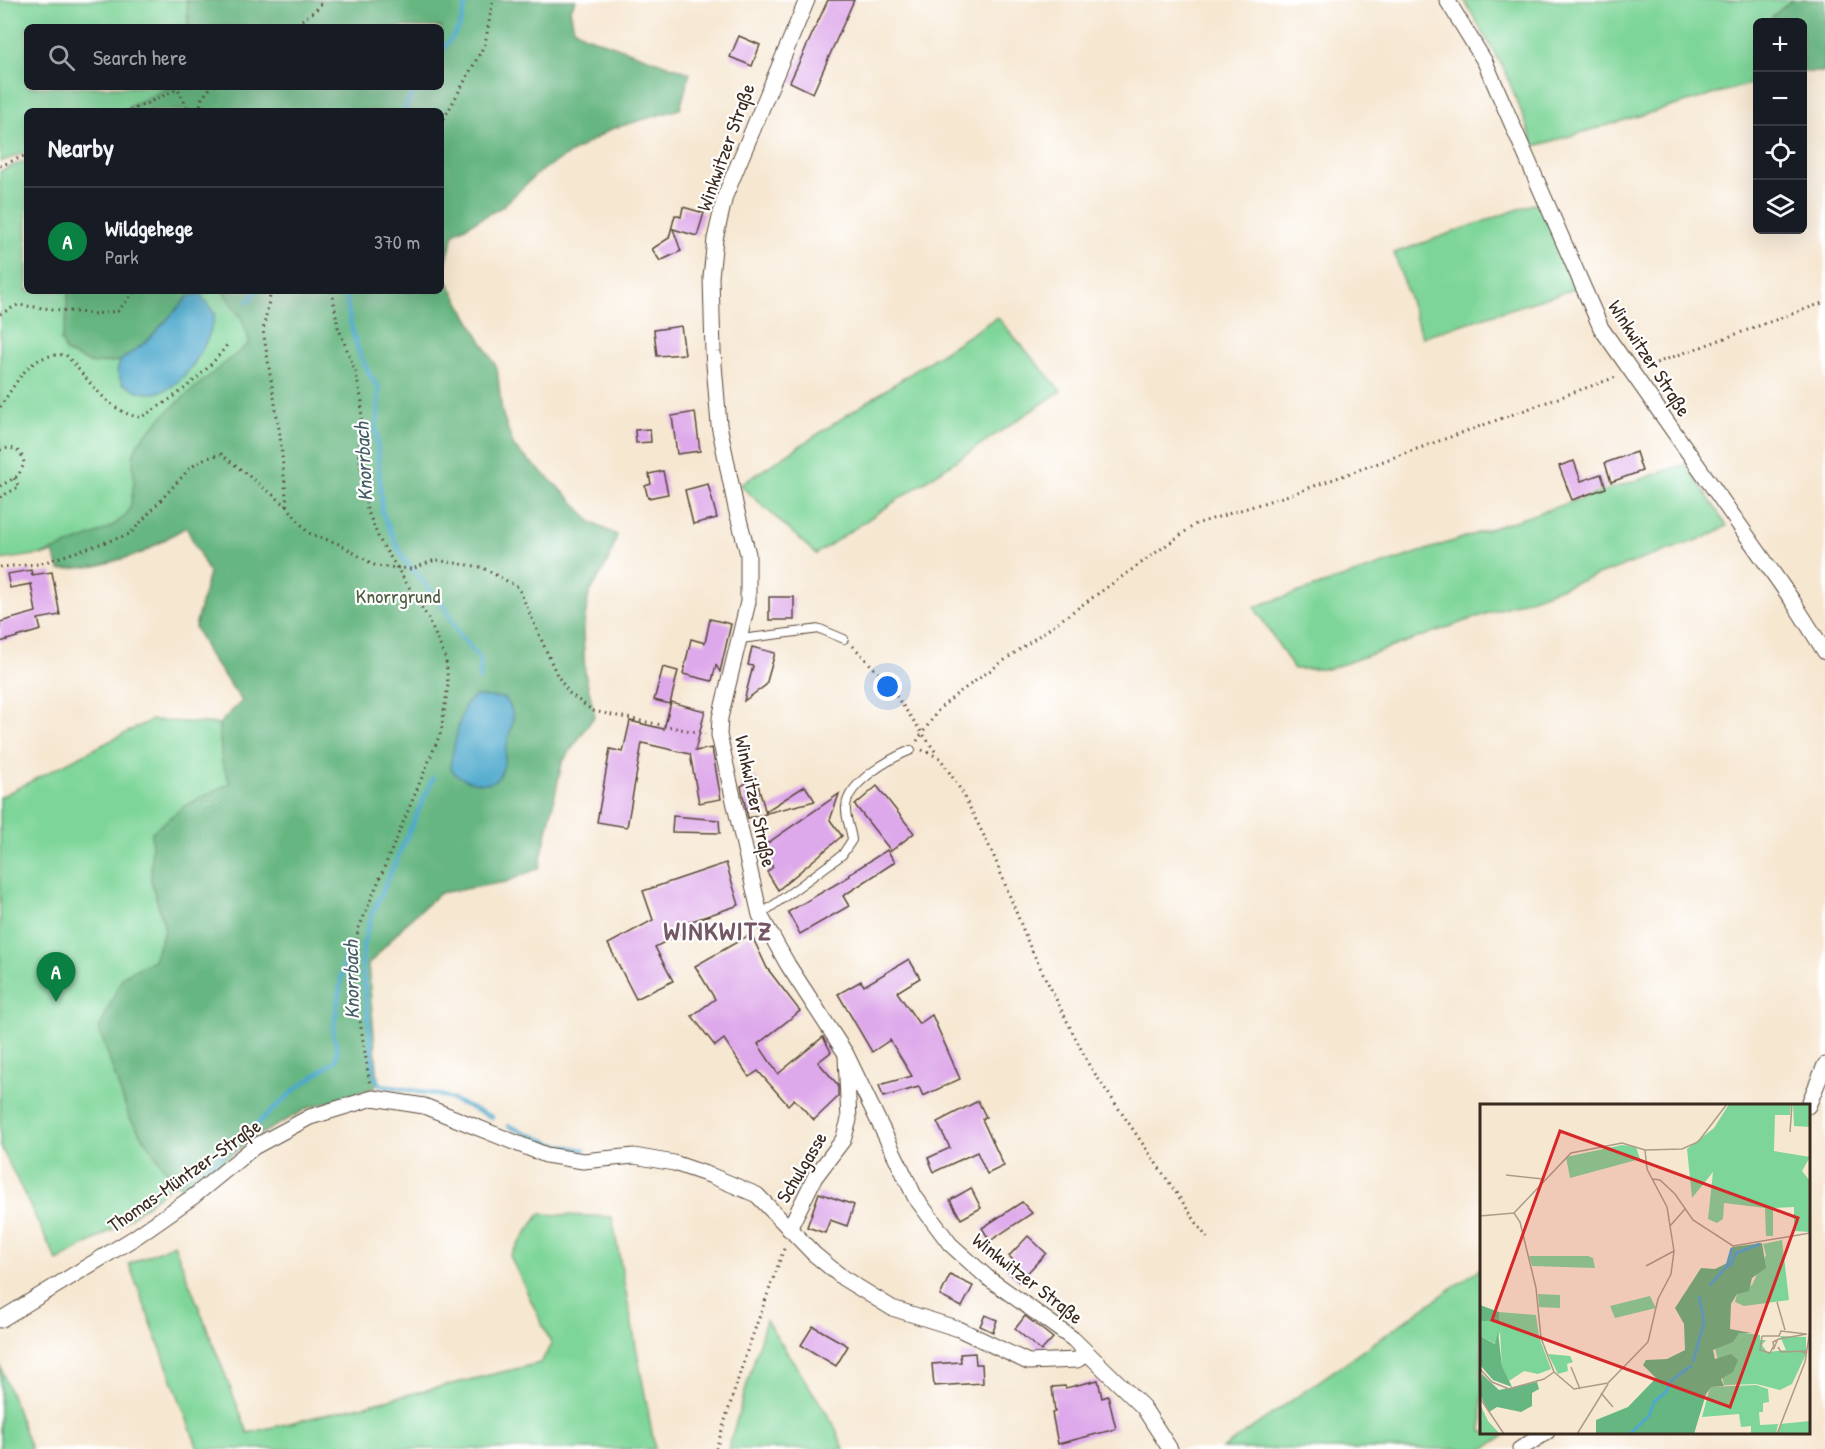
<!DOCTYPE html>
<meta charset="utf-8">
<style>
:root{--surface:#171b24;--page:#242831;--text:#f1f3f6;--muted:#9ea1a6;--line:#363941;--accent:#0b8043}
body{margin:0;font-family:"Patrick Hand",sans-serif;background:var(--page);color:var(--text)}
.controls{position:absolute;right:18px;top:18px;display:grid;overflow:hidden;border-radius:9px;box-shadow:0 6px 24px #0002}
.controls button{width:54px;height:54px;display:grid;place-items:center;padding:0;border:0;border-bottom:2px solid var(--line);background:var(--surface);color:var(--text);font:30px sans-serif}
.you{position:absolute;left:888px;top:687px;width:21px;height:21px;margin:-15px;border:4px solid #fff;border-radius:50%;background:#1a73e8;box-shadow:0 0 0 9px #1a73e833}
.badge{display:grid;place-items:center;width:39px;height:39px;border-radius:50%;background:var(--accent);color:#fff;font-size:20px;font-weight:700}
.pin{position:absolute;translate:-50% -50px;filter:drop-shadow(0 2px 3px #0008)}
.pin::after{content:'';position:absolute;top:32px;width:21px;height:18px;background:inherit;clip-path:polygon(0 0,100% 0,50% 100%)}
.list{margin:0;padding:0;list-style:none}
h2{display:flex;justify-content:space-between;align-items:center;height:78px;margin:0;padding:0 24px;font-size:26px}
h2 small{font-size:20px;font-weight:400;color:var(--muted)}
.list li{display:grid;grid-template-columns:39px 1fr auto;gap:18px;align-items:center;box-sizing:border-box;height:108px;padding:0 24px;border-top:2px solid var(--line)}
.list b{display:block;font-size:22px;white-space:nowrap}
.list p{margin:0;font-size:20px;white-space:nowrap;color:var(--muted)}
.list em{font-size:20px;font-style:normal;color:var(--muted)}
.icon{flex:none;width:33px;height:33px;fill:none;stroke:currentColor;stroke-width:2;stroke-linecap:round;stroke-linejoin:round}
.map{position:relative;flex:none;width:1825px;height:1449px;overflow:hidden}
.search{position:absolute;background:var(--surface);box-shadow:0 6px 24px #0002;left:24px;top:24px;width:420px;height:66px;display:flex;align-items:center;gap:15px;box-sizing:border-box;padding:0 21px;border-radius:9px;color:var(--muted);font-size:22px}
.panel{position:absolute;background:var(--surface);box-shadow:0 6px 24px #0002;left:24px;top:108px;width:420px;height:186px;border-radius:9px}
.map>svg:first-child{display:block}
</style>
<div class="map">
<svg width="1825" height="1449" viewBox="0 0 1825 1449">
<rect width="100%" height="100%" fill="#fff"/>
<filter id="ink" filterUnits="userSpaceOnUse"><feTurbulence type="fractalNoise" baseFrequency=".0167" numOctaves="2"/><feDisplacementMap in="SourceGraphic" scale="12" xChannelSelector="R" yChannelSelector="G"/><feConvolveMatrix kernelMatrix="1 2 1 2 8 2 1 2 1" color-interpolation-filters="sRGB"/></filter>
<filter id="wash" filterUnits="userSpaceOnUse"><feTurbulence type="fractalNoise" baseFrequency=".008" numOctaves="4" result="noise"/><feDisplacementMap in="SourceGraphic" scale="24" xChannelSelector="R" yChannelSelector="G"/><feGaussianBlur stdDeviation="1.35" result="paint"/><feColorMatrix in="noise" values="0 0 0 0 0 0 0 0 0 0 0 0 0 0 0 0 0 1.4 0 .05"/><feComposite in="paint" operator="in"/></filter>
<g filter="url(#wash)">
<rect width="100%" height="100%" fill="#f6e7d1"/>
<g fill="#7ed599" stroke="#5c805c" stroke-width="1.5">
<polygon points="0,0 187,0 188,27 27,27 27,87 171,87 121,111 27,111 27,152 0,162"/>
<polygon points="1464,0 1792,0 1773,16 1774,22 1758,22 1757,82 1535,146 1505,71"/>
<polygon points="27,160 27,291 223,291 242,319 251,343 140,523 77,549 0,560 0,171"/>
<polygon points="1539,202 1574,289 1422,337 1394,253"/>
<polygon points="997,317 1061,391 816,554 740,485"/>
<polygon points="1686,464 1727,526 1706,537 1329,669 1294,669 1254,607"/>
<polygon points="151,720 219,724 222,762 231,783 185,806 151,880 165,928 154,960 123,976 129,1117 176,1182 119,1226 57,1261 0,1145 0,797"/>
<polygon points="540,1214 612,1217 655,1449 198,1449 129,1264 174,1244 248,1433 540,1363 552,1345 510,1256"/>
<polygon points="1481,1268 1482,1432 1508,1433 1484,1449 1222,1449"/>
<polygon points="766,1320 833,1423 844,1449 728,1449"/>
<polygon points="0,1365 31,1449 0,1449"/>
</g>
<g fill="#66b681" stroke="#507050" stroke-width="1.5">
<path d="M187,0H576L570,10L574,28L583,35L690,73L680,109L611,129L539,172L502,207L454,233L443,274L497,368L502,412L514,447L569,497L592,523L617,535L609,560L589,594L583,631L585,674L595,715L562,763L539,868L506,882L440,893L407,922L368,965L378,1080L375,1088L308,1108L250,1140L185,1192L167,1172L129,1117L99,1029L123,976L154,960L165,928L151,880L152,832L185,806L230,783L222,762L219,724L242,701L209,655L195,627L209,573L186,527L142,553L97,566L60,570L53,553L41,555C63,545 121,531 130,508C132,501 133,489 134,481C134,466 130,454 140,441C171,404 213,373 250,343L242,319L223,291H441V111H121L171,87H441V27H188Z"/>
<polygon points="1792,0 1825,0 1825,72 1803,72 1802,22 1774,22 1772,17"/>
<polygon points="68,291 214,291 189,296 147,341 120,361 92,364 66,352 61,340 66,321"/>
</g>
<g fill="#4ea9cc" stroke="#446a75" stroke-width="1.5">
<path d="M200,294L215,314C211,341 184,392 152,393C140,394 132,388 122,383L117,371L120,361L147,341L189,296Z"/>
<path d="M475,696L505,698C519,717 511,724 507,745C505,755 505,772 496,780C485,788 456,780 451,768C449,762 462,712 465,706C467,702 472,699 475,696Z"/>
</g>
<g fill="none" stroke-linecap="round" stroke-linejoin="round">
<g stroke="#4ea9cc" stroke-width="4.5">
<polyline points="441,52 459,28 467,0"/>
<polyline points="404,111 416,87"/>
<path d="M346,291C349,325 357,360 379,388C377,401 380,413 376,426L382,512L403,558L445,608L458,633L480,659L481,672L479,679"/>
<polyline points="248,302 256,291"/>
<polyline points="433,778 371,917 363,945 362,968 375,1077 381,1085 444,1096 492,1117"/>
<polyline points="509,1126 553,1144 584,1150"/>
<polyline points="197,1177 296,1089 336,1060 337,1048 333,1033 346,948"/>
</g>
</g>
<g id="blocks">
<g fill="#dea9ea">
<polygon points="828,0 854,0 813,93 790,82"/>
<polygon points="739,36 760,45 752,66 730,57"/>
<polygon points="683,207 704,213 697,236 673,229 681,251 660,261 652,249 669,238 675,215 681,217"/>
<polygon points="681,326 685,354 657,356 654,330"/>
<polygon points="695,412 700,451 677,454 672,416"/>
<polygon points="650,429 651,442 636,443 635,430"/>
<polygon points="1636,452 1642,471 1611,482 1605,463"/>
<polygon points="1574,461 1581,481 1601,474 1606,488 1572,500 1559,466"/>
<polygon points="663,471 668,494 648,498 645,486 651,484 649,474"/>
<polygon points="708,484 717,518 693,524 685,490"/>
<polygon points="31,570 32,575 52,572 60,615 38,619 41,630 0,642 0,622 36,612 31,584 10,588 7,574"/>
<rect x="769" y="597" width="25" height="23"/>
<polygon points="710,619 731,624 720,672 716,665 712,681 683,674 691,639 705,643"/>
<polygon points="752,647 775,653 766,685 744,701 753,666 748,665"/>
<polygon points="663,667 678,671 670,704 654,700"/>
<polygon points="671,702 705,711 695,751 712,748 721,799 699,803 690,754 642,743 627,827 597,822 610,749 623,752 630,721 664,729"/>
<polygon points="756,777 766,814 748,818 741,786"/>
<polygon points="805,786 815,801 767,813 766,811"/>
<polygon points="877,786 914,833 891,851 855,805"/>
<polygon points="839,794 830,820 842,836 778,890 767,872 773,867 759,849"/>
<polygon points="673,816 719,820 720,833 672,832"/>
<polygon points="887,850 895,862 843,896 849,906 800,934 788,912 850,876 849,874"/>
<polygon points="726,863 739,905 689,922 691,928 655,947 673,981 636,999 608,944 653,920 643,891"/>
<polygon points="751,934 767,968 800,1011 758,1044 778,1074 823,1037 831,1052 818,1062 838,1085 838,1097 814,1120 794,1099 788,1105 758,1071 749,1077 724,1039 715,1046 692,1016 715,999 695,966"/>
<polygon points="909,959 920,978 897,992 919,1024 932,1015 960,1079 923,1096 919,1087 883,1097 879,1085 912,1076 890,1040 872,1052 838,994 861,981 864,986"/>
<polygon points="978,1101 986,1117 982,1119 1004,1166 987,1174 977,1152 934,1172 928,1158 950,1148 937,1122"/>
<polygon points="971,1188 981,1208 961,1219 950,1200"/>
<polygon points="819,1193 854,1205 847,1226 830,1220 825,1233 807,1227"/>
<polygon points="1022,1202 1032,1213 990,1241 982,1228"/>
<polygon points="1028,1236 1046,1253 1019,1282 1006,1269 1014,1261 1009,1256"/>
<polygon points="950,1275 973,1286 962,1307 940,1296"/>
<polygon points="985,1315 997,1320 993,1332 980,1326"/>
<polygon points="1025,1316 1053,1338 1041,1351 1015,1329"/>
<polygon points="813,1326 848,1346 836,1366 801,1345"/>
<polygon points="975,1353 976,1364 982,1364 983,1383 934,1386 932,1364 961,1362 960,1354"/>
<polygon points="1098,1380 1102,1398 1108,1396 1116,1429 1058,1444 1052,1413 1055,1412 1052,1387 1065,1386 1066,1388"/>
</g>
</g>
</g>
<g filter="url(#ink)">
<use href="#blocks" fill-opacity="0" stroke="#574639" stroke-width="1.5"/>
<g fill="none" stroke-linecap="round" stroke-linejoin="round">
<g stroke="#574639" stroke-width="10">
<g id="lane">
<polyline points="741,639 820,629 844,639"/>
<path d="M760,915L842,855L852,840C851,829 845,818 846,807C847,783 891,758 911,750"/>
</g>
</g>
<g stroke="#574639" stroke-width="17">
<g id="street">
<polyline points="807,0 725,196 715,239 711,277 713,352 719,425 736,508 748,554 748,602 720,718 719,735 760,915 788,965 846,1054 915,1197 950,1244 988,1278 1073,1339 1143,1407 1170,1449"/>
<polyline points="1447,0 1485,62 1601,328 1792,600 1825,652"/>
<polyline points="1808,1106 1825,1065"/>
<polyline points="789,1229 815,1177 843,1140 849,1120 846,1057"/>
<polyline points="0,1320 134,1238 194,1196 254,1147 310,1117 373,1098 424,1106 546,1155 583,1161 634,1156 674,1163 712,1176 757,1195 814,1254 843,1278 892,1308 959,1329 1028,1362 1077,1360 1087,1353"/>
<polyline points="1520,1449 1547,1432"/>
</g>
</g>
<g stroke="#574639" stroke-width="3" stroke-dasharray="1.5 4.5" stroke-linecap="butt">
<polyline points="292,27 316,10 324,0"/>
<polyline points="130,111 178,89 189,111"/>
<polyline points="199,111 202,98 211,87"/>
<polyline points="441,124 485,44 493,0"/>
<polyline points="0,166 27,155"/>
<polyline points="271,291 263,330 280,435 287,506"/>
<polyline points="332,291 338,327 355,370 362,402 359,455 367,509 379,539 427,616 446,659 448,685 441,732 358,930 352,969 370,1085"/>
<polyline points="0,314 18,305 95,314 118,311 135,291"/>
<polyline points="1645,367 1825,302"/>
<path d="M0,407C18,381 29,352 66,355C86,376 110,415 141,417C174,399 208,373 229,342"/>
<path d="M0,450C13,445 23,451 24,464L18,476L0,486"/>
<polyline points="0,497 19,487 14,478"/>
<polyline points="0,567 39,564 130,534 190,468 204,459 221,454 287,506 308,533 339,544 376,566 412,569 435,560 481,567 518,587 557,675 569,693 593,711 705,734"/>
<polyline points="853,646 884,679 937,754"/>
<polyline points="917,741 939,709 957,694 1196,524 1295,493 1619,376"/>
<polyline points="922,750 940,758 962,792 993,854 1030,947 1089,1065 1207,1238"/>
<polyline points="716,1449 747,1351 785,1246"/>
</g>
<use href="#lane" stroke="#fff" stroke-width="8"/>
<use href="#street" stroke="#fff" stroke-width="15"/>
</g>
</g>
<g text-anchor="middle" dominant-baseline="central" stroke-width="4.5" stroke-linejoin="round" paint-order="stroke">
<g font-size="20" fill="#3b2a1e" stroke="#fff">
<text transform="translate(725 147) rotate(-70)">Winkwitzer Straße</text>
<text transform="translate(1650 358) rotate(57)">Winkwitzer Straße</text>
<text transform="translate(756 801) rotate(78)">Winkwitzer Straße</text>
<text transform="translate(801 1167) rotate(-59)">Schulgasse</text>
<text transform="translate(184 1175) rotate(-35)">Thomas-Müntzer-Straße</text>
<text transform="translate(1028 1278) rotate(38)">Winkwitzer Straße</text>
</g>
<g font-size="20" fill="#4f5d43" stroke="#fff">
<text x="398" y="595">Knorrgrund</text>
</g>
<g font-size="21" font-style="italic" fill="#435d64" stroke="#fff">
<text transform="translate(363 462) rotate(-93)">Knorrbach</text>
<text transform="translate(351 980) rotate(-91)">Knorrbach</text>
</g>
<g font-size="26" font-weight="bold" letter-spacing="1.5" fill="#745665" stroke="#fff">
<text x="718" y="930">WINKWITZ</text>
</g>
</g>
<g transform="translate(1480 1104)">
<rect width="330" height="330" fill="#f6e7d1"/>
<path d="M249,0H311L310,11H295L294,47L330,53L322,67L330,77V128L314,127V103L293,104V132H286L285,104L244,99L243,115L237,119L228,115L233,68L212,94L207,45L234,24ZM313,0H329L330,23L314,22ZM142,41L156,43L160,55L90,74L86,53ZM302,136L309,196L264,202L255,198L257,190L272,181L286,151L283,140ZM49,152H108L113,154L115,164L52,162ZM58,190L80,191V204L59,203ZM170,192L176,204L135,214L130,202ZM19,208L56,211L59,233L71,265L58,270L44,267L29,277L22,263L20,228L16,240L0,232V217H19ZM256,228L280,231V236H286L282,241L287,248L306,246L300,232L326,233V250L312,280L300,286L276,280L244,281L234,240ZM68,250L90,252L93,258L87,260L88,267L78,270ZM276,281L288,285L289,298L283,299V308H279L280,321L298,320L296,330H271V322L261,323L259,310L222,313L230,283ZM0,300L8,317L20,330H0ZM330,317V330H298L300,320Z" fill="#7ed599"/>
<path d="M282,139L286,164L272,174L269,187L257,190L251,200L250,225L271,229H259L253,238L233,246L235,255L251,250L258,256L253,268L241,275L244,282L231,283L226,290L214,330H116V316L148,303L176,274L163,261L166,256L187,255L205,246L204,220L195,204L221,164L235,165L247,159L252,143ZM0,201L19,208V217H0ZM18,228L22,262L32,283L13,276L0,261V232L15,240ZM2,270L19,286L57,278L59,285L52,289V302L41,308L17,303L9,308L0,291Z" fill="#66b681"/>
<path fill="none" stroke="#4ea9cc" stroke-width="3" d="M250,163L256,149L280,140M230,181L247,162L252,144M213,258L224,218L219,192M150,330L169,312L174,298L186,288L191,277L212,261"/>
<path fill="none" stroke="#ab9b89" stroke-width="1.5" d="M310,28L312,0M165,46L202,45L218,38L247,0M26,71L63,75M172,75L180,76L195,90L213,116L253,142L330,129M34,109L40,118L56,184L61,234L74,268L94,285L128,279L168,238L178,195L191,170L194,147L187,103L167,65L165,46M34,109L91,49L142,39L165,46M0,112L34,109M190,122L205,105M166,162L194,147M297,198L305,226M282,232H299L301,227L326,230M282,232L280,246L290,249L293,243M297,237L294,244L293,238L299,235L327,230M298,243L301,248L325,247V249L319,247M91,263L100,285M0,265L12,278L29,285L64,275L74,268M121,289L133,303M0,294L24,330M97,330L128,280M297,330L325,258L330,226"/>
<path fill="#d62828" fill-opacity="0.15" stroke="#d62828" stroke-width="3" d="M80,27L318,114L250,303L12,216Z"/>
<rect width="330" height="330" fill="none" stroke="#3b2a1e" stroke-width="3"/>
</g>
</svg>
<div class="controls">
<button>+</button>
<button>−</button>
<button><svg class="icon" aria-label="locate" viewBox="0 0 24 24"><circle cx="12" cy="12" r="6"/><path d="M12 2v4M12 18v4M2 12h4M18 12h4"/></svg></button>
<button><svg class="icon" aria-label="layers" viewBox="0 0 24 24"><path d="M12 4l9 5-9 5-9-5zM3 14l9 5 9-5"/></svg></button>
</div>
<div class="you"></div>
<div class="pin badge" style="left:56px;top:1002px">A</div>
<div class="search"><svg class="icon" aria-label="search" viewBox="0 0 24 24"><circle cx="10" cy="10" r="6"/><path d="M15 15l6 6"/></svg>Search here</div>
<section class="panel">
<h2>Nearby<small></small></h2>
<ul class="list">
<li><span class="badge">A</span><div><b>Wildgehege</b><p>Park</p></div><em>370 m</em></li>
</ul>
</section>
</div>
